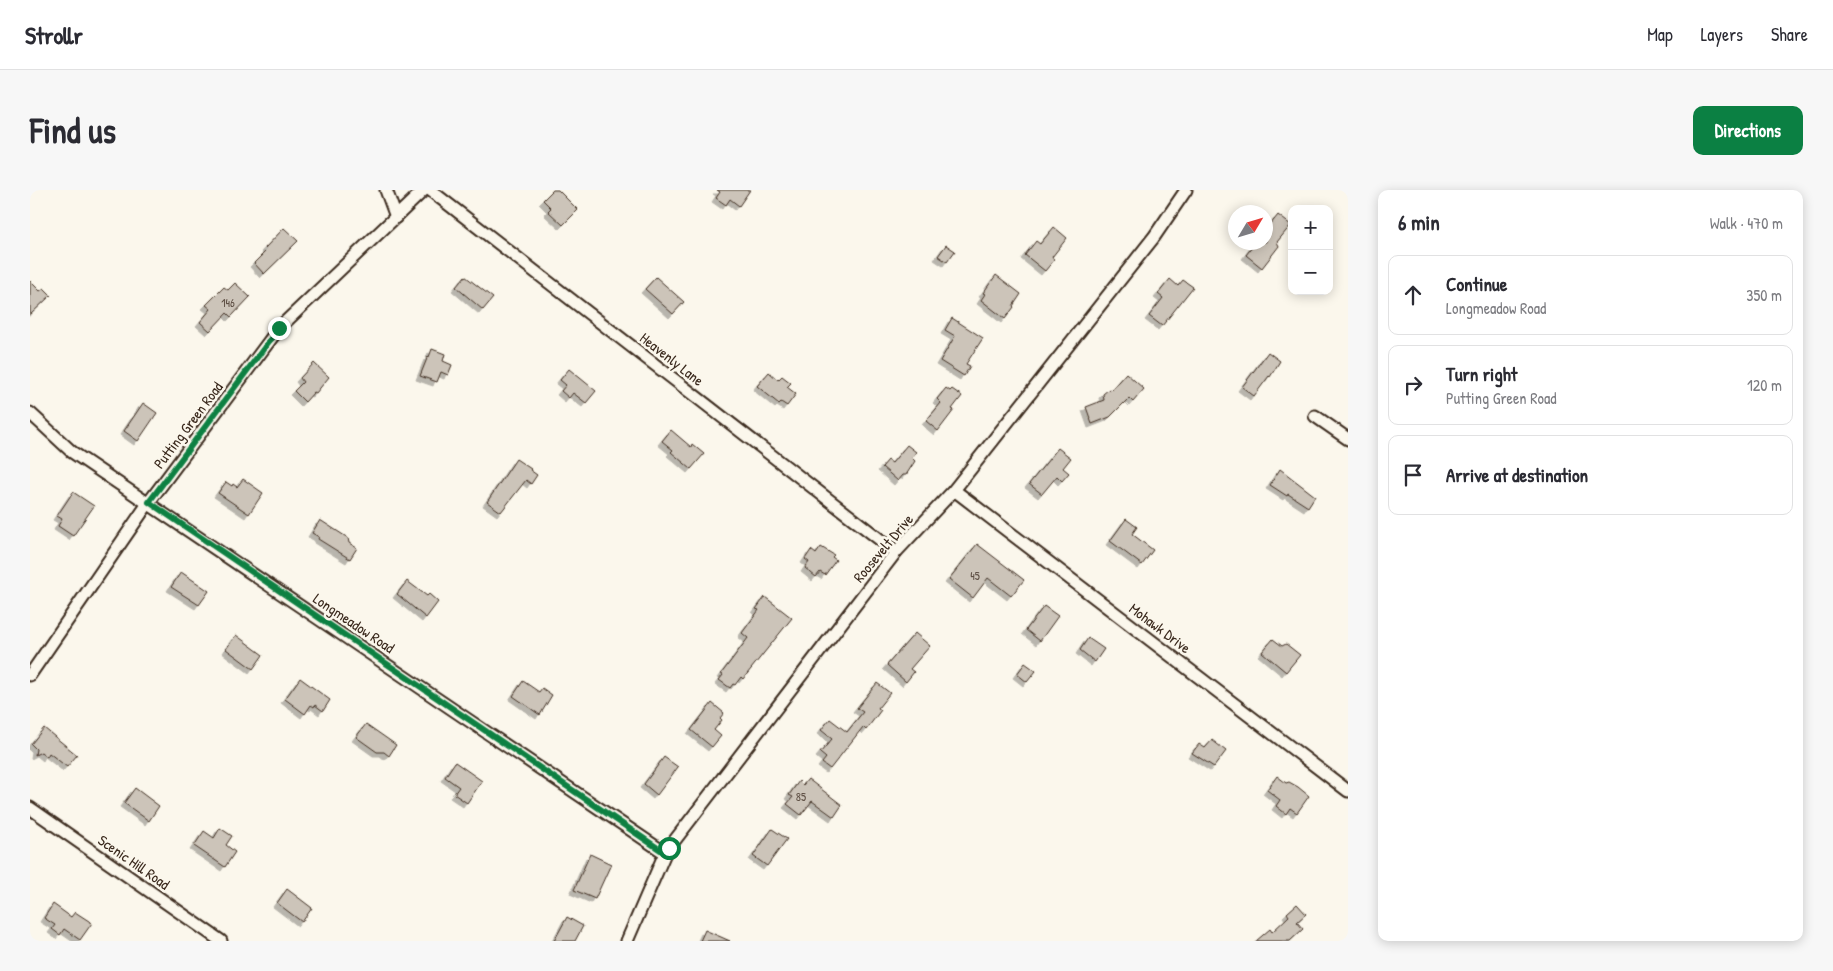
<!DOCTYPE html>
<meta charset="utf-8">
<style>
:root{--surface:#fff;--page:#f7f7f7;--text:#2b2b33;--muted:#7c7c81;--line:#e1e1e2;--accent:#0b8043}
body{margin:0;font-family:"Patrick Hand",sans-serif;background:var(--page);color:var(--text)}
.controls{position:absolute;right:15px;top:15px;display:grid;overflow:hidden;border-radius:10px;box-shadow:0 2px 12px #0003}
.controls button{width:45px;height:45px;display:grid;place-items:center;padding:0;border:0;border-bottom:1px solid var(--line);background:var(--surface);color:var(--text);font:25px sans-serif}
.compass{position:absolute;left:1198px;top:15px;width:45px;height:45px;border-radius:50%;background:var(--surface);box-shadow:0 2px 12px #0003;rotate:52deg}
.stop{position:absolute;width:15px;height:15px;margin:-11px;border:4px solid #0b8043;border-radius:50%;background:#fff}
.stop.end{background:#0b8043;border-color:#fff;box-shadow:0 1px 5px #0008}
.list{margin:0;padding:0;list-style:none}
h2{display:flex;justify-content:space-between;align-items:center;height:65px;margin:0;padding:0 20px;font-size:21px}
h2 small{font-size:16px;font-weight:400;color:var(--muted)}
.list li{display:grid;grid-template-columns:32px 1fr auto;gap:15px;align-items:center;box-sizing:border-box;height:80px;margin:0 10px 10px;padding:0 10px;border:1px solid var(--line);border-radius:10px}
.list b{display:block;font-size:19px;white-space:nowrap}
.list p{margin:0;font-size:16px;white-space:nowrap;color:var(--muted)}
.list em{font-size:16px;font-style:normal;color:var(--muted)}
.icon{flex:none;width:28px;height:28px;fill:none;stroke:currentColor;stroke-width:2;stroke-linecap:round;stroke-linejoin:round}
.map{position:relative;flex:none;width:1318px;height:751px;overflow:hidden;border-radius:10px}
header{display:flex;align-items:center;gap:30px;box-sizing:border-box;height:70px;padding:0 25px;background:var(--surface);border-bottom:1px solid var(--line)}
header strong{font-size:24px}
nav{display:flex;gap:28px;margin-inline-start:auto;font-size:18px}
.intro{display:flex;align-items:center;justify-content:space-between;box-sizing:border-box;height:120px;padding:0 30px}
h1{margin:0;font-size:35px}
.button{padding:12px 22px;border-radius:10px;background:var(--accent);color:#fff;font-size:18px;font-weight:700}
main{display:flex;gap:30px;padding:0 30px}
aside{flex:1;background:var(--surface);border-radius:10px;box-shadow:0 2px 12px #0003}
.map>svg:first-child{display:block}
</style>
<header>
<strong>Strollr</strong>
<nav><a>Map</a><a>Layers</a><a>Share</a></nav>
</header>
<div class="intro"><h1>Find us</h1><a class="button">Directions</a></div>
<main>
<div class="map">
<svg width="1318" height="751" viewBox="0 0 1318 751">
<defs>
<filter id="shadow"><feDropShadow dx="-4" dy="4" stdDeviation="0" flood-color="#0004"/></filter>
</defs>
<rect width="100%" height="100%" fill="#fbf7ec"/>
<filter id="ink" filterUnits="userSpaceOnUse"><feTurbulence type="fractalNoise" baseFrequency=".02" numOctaves="2"/><feDisplacementMap in="SourceGraphic" scale="10" xChannelSelector="R" yChannelSelector="G"/><feConvolveMatrix kernelMatrix="1 2 1 2 8 2 1 2 1" color-interpolation-filters="sRGB"/></filter>
<g filter="url(#ink)">
<g fill="#ccc4b9" stroke="#3b2a1e" filter="url(#shadow)">
<polygon points="523,0 528,0 548,20 533,35 518,21 521,18 513,10"/>
<polygon points="687,0 720,0 709,16 700,9 696,15 686,8 690,2"/>
<polygon points="1248,25 1261,35 1247,52 1249,56 1232,78 1216,65 1226,52 1236,52 1236,40"/>
<polygon points="1024,37 1037,48 1022,67 1024,70 1015,81 995,65 1006,51 1010,54"/>
<polygon points="254,38 268,51 234,84 224,73 237,60 235,58"/>
<polygon points="916,55 925,61 917,72 908,66"/>
<polygon points="966,85 991,104 983,116 984,117 975,129 951,110 955,104 953,103"/>
<polygon points="435,86 463,108 453,120 426,97"/>
<polygon points="626,87 654,112 643,124 615,99"/>
<polygon points="1140,89 1148,96 1153,90 1163,97 1132,136 1119,126 1133,108 1128,104"/>
<polygon points="0,91 10,101 14,98 21,105 0,125"/>
<polygon points="205,93 220,107 201,127 197,123 180,141 170,132 181,119 176,115 194,97 198,100"/>
<polygon points="922,128 953,148 936,174 940,176 934,186 910,171 925,146 915,140"/>
<polygon points="402,159 415,164 413,171 422,175 418,185 411,182 407,192 390,186 398,166 399,167"/>
<polygon points="1238,162 1250,171 1240,187 1239,186 1224,206 1212,197"/>
<polygon points="284,173 299,187 286,203 284,202 275,212 264,201 273,192 270,188"/>
<polygon points="539,179 566,201 556,213 543,203 539,208 531,201 536,195 530,190"/>
<polygon points="739,182 748,190 752,186 761,193 757,197 766,204 757,216 751,212 749,214 727,196"/>
<polygon points="1096,183 1114,199 1103,212 1099,208 1080,227 1062,234 1056,217 1074,210 1073,204 1079,199 1081,200"/>
<polygon points="916,198 920,201 922,199 932,206 922,219 924,220 908,241 896,231 911,213 907,209"/>
<polygon points="113,213 127,223 108,251 94,241"/>
<polygon points="641,240 661,257 662,254 674,264 661,279 641,262 643,260 632,251"/>
<polygon points="877,255 886,262 882,268 885,271 876,285 873,285 868,291 852,277 858,270 862,273"/>
<polygon points="1028,258 1041,268 1033,278 1039,283 1032,291 1027,286 1012,304 999,294"/>
<polygon points="486,269 501,279 500,280 507,285 501,294 496,290 471,322 457,312"/>
<polygon points="1250,279 1285,306 1278,317 1258,304 1257,306 1240,295"/>
<polygon points="213,289 233,303 219,324 188,303 196,292 202,296 203,294 207,297"/>
<polygon points="43,302 64,316 43,346 28,336 32,329 27,326"/>
<polygon points="1096,329 1107,337 1102,344 1123,360 1112,375 1080,351"/>
<polygon points="290,330 318,348 319,353 327,358 320,369 288,349 289,347 282,343"/>
<polygon points="947,354 994,390 981,406 958,388 943,408 919,389"/>
<polygon points="791,357 804,365 802,367 806,370 795,385 790,382 786,387 775,378 779,372 775,369 781,360 786,364"/>
<polygon points="151,382 179,401 169,415 141,397"/>
<polygon points="377,391 397,406 399,404 408,412 396,428 367,404"/>
<polygon points="735,407 762,428 713,489 711,487 705,495 703,494 700,498 689,490 693,485 691,484 718,448 712,443 729,420 726,419"/>
<polygon points="1014,416 1028,426 1010,451 996,440"/>
<polygon points="885,443 900,456 880,479 884,482 876,492 857,475"/>
<polygon points="206,445 233,465 223,479 196,459"/>
<polygon points="1058,448 1074,459 1065,472 1050,460"/>
<polygon points="1243,449 1252,456 1256,454 1270,465 1256,482 1232,462"/>
<polygon points="995,473 1006,481 997,492 987,484"/>
<polygon points="270,488 300,510 293,521 285,515 284,517 281,515 275,524 255,509"/>
<polygon points="493,491 509,502 512,498 522,505 510,525 483,506"/>
<polygon points="847,493 860,503 848,518 851,520 836,540 833,537 800,579 792,573 796,568 790,563 802,549 791,540 800,529 817,542 833,522 827,518"/>
<polygon points="682,513 694,523 690,528 692,530 684,540 691,546 682,557 661,540"/>
<polygon points="336,534 366,555 359,566 354,562 347,562 326,547"/>
<polygon points="14,538 47,565 37,577 19,563 17,567 11,562 5,565 6,559 1,554"/>
<polygon points="1182,550 1196,561 1184,577 1162,563 1169,554 1175,558"/>
<polygon points="634,567 648,577 627,605 614,594"/>
<polygon points="425,572 452,591 437,613 424,604 429,597 415,587"/>
<polygon points="1247,586 1256,593 1259,592 1268,597 1279,606 1267,623 1260,618 1256,624 1246,616 1250,610 1237,600"/>
<polygon points="778,589 812,615 804,627 782,611 771,625 757,614 763,607 759,605 769,591 773,595"/>
<polygon points="105,598 129,616 119,631 94,613"/>
<polygon points="190,638 202,646 196,655 205,662 195,677 164,656 174,641 184,648"/>
<polygon points="742,639 757,649 737,676 723,666"/>
<polygon points="560,664 581,674 565,709 544,700"/>
<polygon points="257,699 282,718 272,732 247,713"/>
<polygon points="23,714 41,727 45,722 62,733 50,750 34,739 30,745 22,739 25,735 14,728"/>
<polygon points="1267,714 1276,724 1267,732 1273,739 1260,751 1226,751 1240,739 1242,742 1259,726 1257,723"/>
<polygon points="537,727 553,736 545,751 524,751"/>
<polygon points="675,740 700,751 670,751"/>
</g>
<g fill="none" stroke-linecap="round" stroke-linejoin="round">
<g stroke="#3b2a1e" stroke-width="15">
<g id="street">
<polyline points="356,0 366,27"/>
<polyline points="400,0 866,362"/>
<polyline points="0,223 42,262 635,663"/>
<polyline points="1285,226 1318,249"/>
<polyline points="924,300 1318,601"/>
<polyline points="0,485 119,312 249,138 394,0"/>
<polyline points="0,618 191,751"/>
<polyline points="597,751 635,663 866,362 924,300 1124,47 1156,0"/>
</g>
</g>
<use href="#street" stroke="#fbf7ec" stroke-width="11"/>
</g>
</g>
<g fill="none" stroke-linecap="round" stroke-linejoin="round" filter="url(#ink)">
<polyline stroke="#0b8043" stroke-width="6" points="249,138 119,312 635,663 639,658"/>
</g>
<g text-anchor="middle" dominant-baseline="central" stroke-width="5" stroke-linejoin="round" paint-order="stroke">
<g font-size="12" fill="#5f5045">
<text x="198" y="112">146</text>
<text x="945" y="385">45</text>
<text x="771" y="606">85</text>
</g>
<g font-size="15" fill="#3b2a1e" stroke="#fbf7ec">
<text transform="translate(642 169) rotate(38)">Heavenly Lane</text>
<text transform="translate(158 235) rotate(-53)">Putting Green Road</text>
<text transform="translate(853 358) rotate(-50)">Roosevelt Drive</text>
<text transform="translate(324 433) rotate(34)">Longmeadow Road</text>
<text transform="translate(1130 438) rotate(37)">Mohawk Drive</text>
<text transform="translate(104 672) rotate(35)">Scenic Hill Road</text>
</g>
</g>
</svg>
<div class="controls">
<button>+</button>
<button>−</button>
</div>
<svg class="compass" viewBox="-18 -18 36 36"><path d="M0-13l5 13h-10z" fill="#e53935"/><path d="M0 13l5-13h-10z" fill="#7c7c81"/></svg>
<div class="stop" style="left:639px;top:658px"></div>
<div class="stop end" style="left:249px;top:138px"></div>
</div>
<aside>
<h2>6 min<small>Walk · 470 m</small></h2>
<ul class="list">
<li><svg class="icon" aria-label="ahead" viewBox="0 0 24 24"><path d="M12 20V5M6 11l6-6 6 6"/></svg><div><b>Continue</b><p>Longmeadow Road</p></div><em>350 m</em></li>
<li><svg class="icon" aria-label="right" viewBox="0 0 24 24"><path d="M7 20v-9h11M14 6l5 5-5 5"/></svg><div><b>Turn right</b><p>Putting Green Road</p></div><em>120 m</em></li>
<li><svg class="icon" aria-label="arrive" viewBox="0 0 24 24"><path d="M6 21V4h12l-3 4 3 4H6"/></svg><div><b>Arrive at destination</b></div></li>
</ul>
</aside>
</main>
